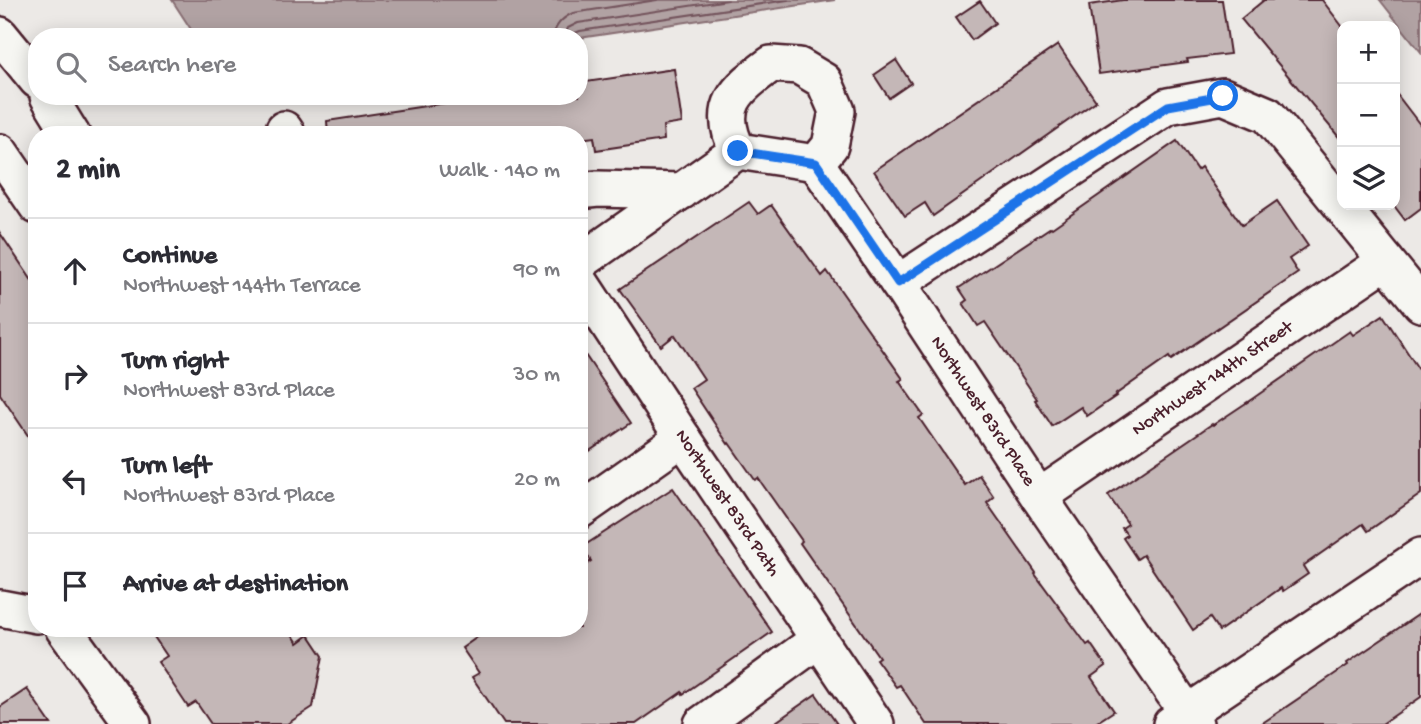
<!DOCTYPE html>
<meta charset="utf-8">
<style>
:root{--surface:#fff;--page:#f7f7f7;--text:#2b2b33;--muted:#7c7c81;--line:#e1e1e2}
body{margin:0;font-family:"Gochi Hand",sans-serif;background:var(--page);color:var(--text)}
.controls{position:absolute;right:21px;top:21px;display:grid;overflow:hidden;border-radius:14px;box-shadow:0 4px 18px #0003}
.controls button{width:63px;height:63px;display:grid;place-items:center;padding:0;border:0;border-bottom:2px solid var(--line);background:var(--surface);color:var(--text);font:35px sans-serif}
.stop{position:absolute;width:21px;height:21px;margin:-16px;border:5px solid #1a73e8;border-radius:50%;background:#fff}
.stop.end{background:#1a73e8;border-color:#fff;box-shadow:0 2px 7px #0008}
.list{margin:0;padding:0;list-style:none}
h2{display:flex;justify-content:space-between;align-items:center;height:91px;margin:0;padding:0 28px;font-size:30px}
h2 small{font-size:23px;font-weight:400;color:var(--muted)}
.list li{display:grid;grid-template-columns:46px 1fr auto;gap:21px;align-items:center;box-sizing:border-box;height:105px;padding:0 28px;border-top:2px solid var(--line)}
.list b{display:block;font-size:26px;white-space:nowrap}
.list p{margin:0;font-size:23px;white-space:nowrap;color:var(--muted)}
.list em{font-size:23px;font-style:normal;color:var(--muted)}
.icon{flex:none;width:38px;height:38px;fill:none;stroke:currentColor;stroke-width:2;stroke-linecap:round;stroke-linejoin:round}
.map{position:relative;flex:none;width:1421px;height:724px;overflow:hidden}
.search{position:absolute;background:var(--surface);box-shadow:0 4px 18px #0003;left:28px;top:28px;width:560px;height:77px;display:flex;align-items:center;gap:18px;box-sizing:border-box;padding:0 24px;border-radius:28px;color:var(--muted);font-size:26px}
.panel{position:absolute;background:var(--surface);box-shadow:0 4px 18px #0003;left:28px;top:126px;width:560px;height:511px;border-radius:28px}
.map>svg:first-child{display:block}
</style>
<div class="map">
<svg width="1421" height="724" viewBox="0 0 1421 724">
<rect width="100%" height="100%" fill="#ece9e6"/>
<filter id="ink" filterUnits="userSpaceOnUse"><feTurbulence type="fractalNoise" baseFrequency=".0143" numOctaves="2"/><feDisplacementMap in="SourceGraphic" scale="14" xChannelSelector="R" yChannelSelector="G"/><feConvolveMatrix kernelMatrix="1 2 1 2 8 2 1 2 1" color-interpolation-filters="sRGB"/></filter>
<g filter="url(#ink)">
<g fill="#b1a2a3" stroke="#886e73" stroke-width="2">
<polygon points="172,0 835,0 579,38 579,37 196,37"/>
<polygon points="1380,0 1421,0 1421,52"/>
</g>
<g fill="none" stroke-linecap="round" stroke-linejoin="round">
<g stroke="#73535b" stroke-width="2">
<path d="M553,37C555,25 562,18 573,13L657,0"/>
<polyline points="564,37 568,28 578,23 728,0"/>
<polyline points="573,37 575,33 580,31 788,0"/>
</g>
</g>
<g fill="#c4b7b7" stroke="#4a1f2b" stroke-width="2">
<polygon points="1123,0 1222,0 1230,54 1187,59 1188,62 1099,74 1089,5"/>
<polygon points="1264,0 1322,0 1342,26 1342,141 1241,19"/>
<polygon points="980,1 995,23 972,40 956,17"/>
<polygon points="1058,45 1096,101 933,216 925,203 905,216 874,171"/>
<polygon points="896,60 911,83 889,98 874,75"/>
<polygon points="674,69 682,123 663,126 664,140 596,150 594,137 579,139 579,135 328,135 327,121 491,96 579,96 579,83"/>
<polygon points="1395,92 1421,126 1421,208 1405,220 1395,207"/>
<polygon points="1177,141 1197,170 1201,167 1242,225 1277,201 1308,246 1289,259 1298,273 1171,360 1169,357 1115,395 1116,396 1087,416 1081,407 1052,426 1035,400 1037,399 985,322 978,326 963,303 967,300 959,288 1051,227 1052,228"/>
<polygon points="749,202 758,214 771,205 822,276 827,271 903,379 899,381 923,415 919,418 965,485 979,475 994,497 987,503 1036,573 1035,574 1087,645 1090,643 1106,666 1091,677 1114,711 1094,724 926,724 900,685 896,687 876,659 879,657 800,543 802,541 758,478 755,480 729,443 728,444 691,388 704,379 675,335 661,346 620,289"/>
<polygon points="0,233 37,288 37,449 0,394"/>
<polygon points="1383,315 1421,373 1421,494 1368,531 1363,524 1303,566 1308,574 1283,591 1281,588 1219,631 1210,618 1193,630 1143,555 1137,559 1123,538 1127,535 1122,528 1128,524 1108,495 1212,424 1213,425 1252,399 1350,331 1353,335"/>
<polygon points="579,346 631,423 579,458"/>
<polygon points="673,488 772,632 683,694 682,692 636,724 504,724 472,677 479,673 462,648 490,628 579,628 579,570 591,561 582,547"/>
<polygon points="1421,613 1421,697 1382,724 1261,724 1348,665 1347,663"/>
<polygon points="148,628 288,628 298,643 309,635 323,656 313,707 287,724 211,724 196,702 188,707 158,662 167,656"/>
<polygon points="27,689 51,724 0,724 0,707"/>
<polygon points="816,694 837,724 773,724"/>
</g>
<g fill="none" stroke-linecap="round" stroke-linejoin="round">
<g stroke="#4a1f2b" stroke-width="40">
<g id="minor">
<polyline points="0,35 37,80"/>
<polyline points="48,96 72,135"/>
<polyline points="284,129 288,135"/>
<path id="s1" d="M738,151L816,163L898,283L1039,497L1195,724"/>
<path d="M738,151C715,106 736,90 771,64L799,66L824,81L837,111L830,146L816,163"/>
<polyline points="0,152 37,206"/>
<polyline points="579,191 598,189 682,191"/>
<polyline points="579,263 738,151"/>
<path id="s2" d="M579,280L683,438L876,724"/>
<polyline points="898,283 1168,106 1223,96 1268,115 1421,304"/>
<path id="s3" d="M1039,497L1386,261"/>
<polyline points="579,511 683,438"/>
<polyline points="0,608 37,615"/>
<polyline points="63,628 133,724"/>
<polyline points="702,724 818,640"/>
<polyline points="1171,724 1421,556"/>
</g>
</g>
<use href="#minor" stroke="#f6f6f2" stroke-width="35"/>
</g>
</g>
<g fill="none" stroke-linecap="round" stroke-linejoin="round" filter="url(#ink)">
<polyline stroke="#1a73e8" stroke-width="9" points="738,151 816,163 898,283 1168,106 1223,96"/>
</g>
<g text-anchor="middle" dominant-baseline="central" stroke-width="6" stroke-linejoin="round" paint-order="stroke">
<g font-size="19" fill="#4a1f2b" stroke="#f6f6f2">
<text stroke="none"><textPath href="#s3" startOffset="210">Northwest 144th Street</textPath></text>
<text stroke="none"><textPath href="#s1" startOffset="378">Northwest 83rd Place</textPath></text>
<text stroke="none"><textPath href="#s2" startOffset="268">Northwest 83rd Path</textPath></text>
</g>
</g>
</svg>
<div class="controls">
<button>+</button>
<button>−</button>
<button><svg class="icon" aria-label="layers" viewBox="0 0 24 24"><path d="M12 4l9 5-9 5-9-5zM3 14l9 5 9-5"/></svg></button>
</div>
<div class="stop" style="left:1223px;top:96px"></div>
<div class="stop end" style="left:738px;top:151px"></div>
<div class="search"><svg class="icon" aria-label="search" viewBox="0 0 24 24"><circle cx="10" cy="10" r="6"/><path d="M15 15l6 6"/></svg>Search here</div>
<section class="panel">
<h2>2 min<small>Walk · 140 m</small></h2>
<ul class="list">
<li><svg class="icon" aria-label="ahead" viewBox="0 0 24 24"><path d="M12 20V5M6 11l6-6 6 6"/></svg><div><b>Continue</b><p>Northwest 144th Terrace</p></div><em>90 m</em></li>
<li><svg class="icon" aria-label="right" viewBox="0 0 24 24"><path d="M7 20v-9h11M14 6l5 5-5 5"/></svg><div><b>Turn right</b><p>Northwest 83rd Place</p></div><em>30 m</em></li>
<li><svg class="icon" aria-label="left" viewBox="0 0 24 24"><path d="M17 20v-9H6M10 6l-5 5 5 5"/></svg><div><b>Turn left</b><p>Northwest 83rd Place</p></div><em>20 m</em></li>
<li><svg class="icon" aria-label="arrive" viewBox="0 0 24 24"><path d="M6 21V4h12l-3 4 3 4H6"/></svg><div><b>Arrive at destination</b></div></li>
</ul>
</section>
</div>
